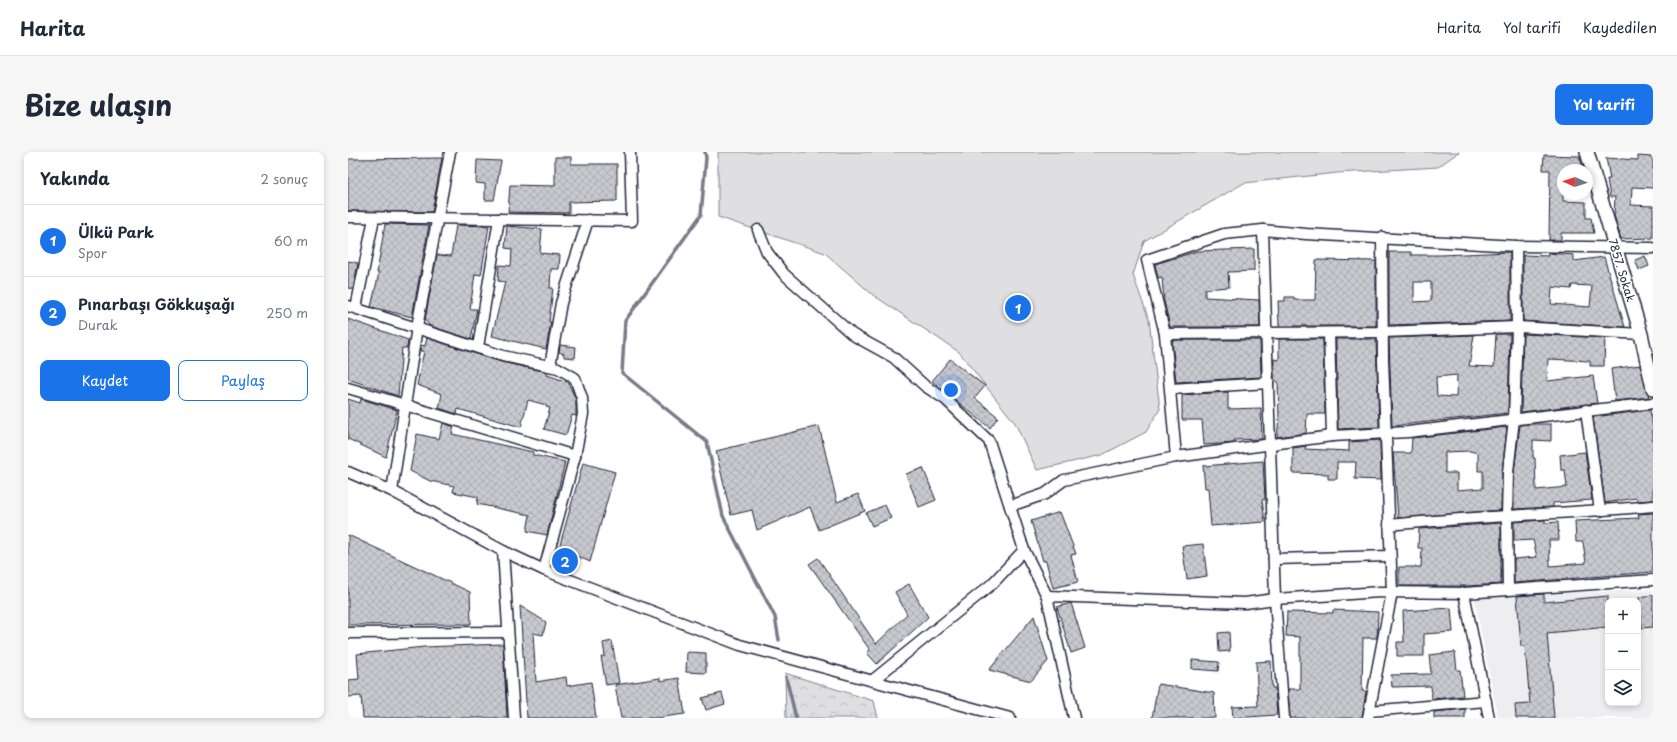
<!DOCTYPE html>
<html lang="tr">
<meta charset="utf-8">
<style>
:root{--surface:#fff;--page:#f6f6f7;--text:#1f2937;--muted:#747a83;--line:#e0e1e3;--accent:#1a73e8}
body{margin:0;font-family:"Playpen Sans",sans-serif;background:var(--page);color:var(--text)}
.controls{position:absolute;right:12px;bottom:12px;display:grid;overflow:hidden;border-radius:8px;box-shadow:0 2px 6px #0003}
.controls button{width:36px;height:36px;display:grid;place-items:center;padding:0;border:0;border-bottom:1px solid var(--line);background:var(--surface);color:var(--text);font:20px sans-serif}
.compass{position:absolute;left:1209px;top:12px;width:36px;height:36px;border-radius:50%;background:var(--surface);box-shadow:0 2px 6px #0003;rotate:273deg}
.you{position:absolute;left:603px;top:238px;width:14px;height:14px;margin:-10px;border:3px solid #fff;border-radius:50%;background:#1a73e8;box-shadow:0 0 0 6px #1a73e833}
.badge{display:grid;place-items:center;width:26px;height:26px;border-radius:50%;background:var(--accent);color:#fff;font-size:13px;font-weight:700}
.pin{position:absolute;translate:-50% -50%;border:2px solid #fff;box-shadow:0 1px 4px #0006}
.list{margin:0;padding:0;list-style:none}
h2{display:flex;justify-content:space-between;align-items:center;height:52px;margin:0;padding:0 16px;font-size:17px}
h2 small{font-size:13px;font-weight:400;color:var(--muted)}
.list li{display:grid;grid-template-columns:26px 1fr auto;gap:12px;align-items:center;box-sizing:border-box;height:72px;padding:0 16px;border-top:1px solid var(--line)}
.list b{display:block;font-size:15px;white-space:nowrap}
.list p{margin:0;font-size:13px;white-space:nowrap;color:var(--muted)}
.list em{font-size:13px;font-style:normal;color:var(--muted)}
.actions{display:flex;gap:8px;padding:12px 16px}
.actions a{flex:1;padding:9px 0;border:1px solid var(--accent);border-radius:8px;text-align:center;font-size:14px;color:var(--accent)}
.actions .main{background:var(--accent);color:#fff}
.icon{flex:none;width:22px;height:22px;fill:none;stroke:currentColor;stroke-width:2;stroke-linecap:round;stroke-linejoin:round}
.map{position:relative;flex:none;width:1305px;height:566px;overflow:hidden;border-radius:8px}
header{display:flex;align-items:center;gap:24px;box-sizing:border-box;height:56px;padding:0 20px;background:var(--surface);border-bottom:1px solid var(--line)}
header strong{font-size:19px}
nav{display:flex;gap:22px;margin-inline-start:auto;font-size:14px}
.intro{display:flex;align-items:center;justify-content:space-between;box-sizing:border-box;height:96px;padding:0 24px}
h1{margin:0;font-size:28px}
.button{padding:10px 18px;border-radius:8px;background:var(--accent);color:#fff;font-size:14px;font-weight:700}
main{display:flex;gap:24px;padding:0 24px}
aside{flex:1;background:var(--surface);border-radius:8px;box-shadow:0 2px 6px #0003}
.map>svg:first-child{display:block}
</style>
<header>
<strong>Harita</strong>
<nav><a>Harita</a><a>Yol tarifi</a><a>Kaydedilen</a></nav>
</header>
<div class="intro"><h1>Bize ulaşın</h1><a class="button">Yol tarifi</a></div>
<main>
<aside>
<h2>Yakında<small>2 sonuç</small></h2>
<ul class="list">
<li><span class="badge">1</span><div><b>Ülkü Park</b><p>Spor</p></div><em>60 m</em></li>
<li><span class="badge">2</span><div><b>Pınarbaşı Gökkuşağı</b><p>Durak</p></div><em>250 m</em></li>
</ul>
<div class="actions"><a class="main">Kaydet</a><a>Paylaş</a></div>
</aside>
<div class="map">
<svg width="1305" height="566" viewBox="0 0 1305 566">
<defs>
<pattern id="forest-crowns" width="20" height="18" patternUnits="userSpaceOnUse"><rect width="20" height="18" fill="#dfdfe2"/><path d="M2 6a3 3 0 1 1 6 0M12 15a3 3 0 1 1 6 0" fill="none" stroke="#bfbfc3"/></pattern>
<pattern id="building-cross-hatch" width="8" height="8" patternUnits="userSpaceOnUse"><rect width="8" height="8" fill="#c8c8cf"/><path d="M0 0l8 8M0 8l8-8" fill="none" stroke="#acacb3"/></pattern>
</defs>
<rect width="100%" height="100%" fill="#fff"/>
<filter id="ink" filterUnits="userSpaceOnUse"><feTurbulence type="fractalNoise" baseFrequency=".025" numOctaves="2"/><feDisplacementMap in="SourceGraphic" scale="8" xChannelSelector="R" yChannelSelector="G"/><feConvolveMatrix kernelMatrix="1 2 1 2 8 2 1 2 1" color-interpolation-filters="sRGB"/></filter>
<g filter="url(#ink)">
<path fill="#eeeef1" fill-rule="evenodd" d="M1305,438V566H1150L1126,444ZM1260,449H1290V551H1260Z"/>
<polygon fill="url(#forest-crowns)" stroke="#80808e" points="437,521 526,549 530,566 438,566"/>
<polygon fill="#dfdfe2" stroke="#80808e" points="370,0 1111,0 1090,15 989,21 896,31 796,89 785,123 801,168 812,257 798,280 754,303 689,318 667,271 611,200 525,143 477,101 370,65"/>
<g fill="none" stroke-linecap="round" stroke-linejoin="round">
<g stroke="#7a7a88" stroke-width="3.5">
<polyline points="357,0 358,6 353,63 277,169 274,221 359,290 375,364 427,465 431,488"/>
<polyline points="438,525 448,566"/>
</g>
</g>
<g fill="url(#building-cross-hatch)" stroke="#22223b" fill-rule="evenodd">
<polygon points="1196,3 1231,4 1236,18 1215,18 1215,49 1238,50 1238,66 1243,66 1246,81 1213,81 1213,88 1201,88 1202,18 1195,18"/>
<polygon points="1290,4 1305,5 1305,36 1284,35 1283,53 1305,54 1305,86 1273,87 1266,63 1267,45 1262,45 1259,27 1262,27 1258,6 1290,8"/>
<polygon points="207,5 223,5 223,12 269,12 269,49 221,50 221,61 160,60 162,33 207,34"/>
<polygon points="94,6 84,60 0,59 0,7"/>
<polygon points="129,8 153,9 146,48 137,48 137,32 128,31"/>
<polygon points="37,72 81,73 64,165 23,155 31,121 29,121"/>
<polygon points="108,73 141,74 133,123 127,122 122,157 129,157 123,187 82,174 77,168 89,103 103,104"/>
<polygon points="159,74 194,77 192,101 212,103 211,117 203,117 202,136 205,136 201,170 203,170 198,197 144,184 157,130 150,129 151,113 163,114 164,97 157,96"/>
<polygon points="906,97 906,119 880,120 881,135 857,137 857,145 911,148 912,175 822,175 816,149 814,125 810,126 807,112 850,99"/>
<path d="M1041,100H1063V103H1093L1162,100V169L1041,173ZM1066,130H1083V149L1066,150Z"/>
<path d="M1200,101L1226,103V109L1256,105L1277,175L1175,169V103L1200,104ZM1224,133L1244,134L1242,155L1203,152L1204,135L1223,137Z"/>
<polygon points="1297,104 1301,114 1291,118 1287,108"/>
<polygon points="968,108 1028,109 1028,174 931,174 930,149 937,149 937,145 946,145 946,148 967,148"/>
<polygon points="0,109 10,111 5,137 0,136"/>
<polygon points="0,167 60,188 59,196 54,196 50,244 0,227"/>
<path d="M1148,182H1162L1160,261L1044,274L1041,186L1126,183L1121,214L1146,215ZM1109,223L1108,245L1089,244L1088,225Z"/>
<polygon points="1175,182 1257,186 1256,214 1242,214 1242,209 1200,207 1199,229 1245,224 1249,251 1173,260"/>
<polygon points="79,186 153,210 199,220 199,223 220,230 228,248 228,264 224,263 218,283 196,277 202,256 198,255 198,253 180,248 173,275 110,257 109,262 91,256 94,242 69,233 76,199 72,199 73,193 77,194"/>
<polygon points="931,187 975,187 977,262 959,262 958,281 929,285 931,266 930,230 926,227 926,207 931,208"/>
<polygon points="988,187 1028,187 1031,275 990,277"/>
<polygon points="824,188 912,188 913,225 828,230"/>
<polygon points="212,193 228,195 227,206 216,205 216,202 211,200"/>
<polygon points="602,207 637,234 627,246 650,265 642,276 584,229"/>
<polygon points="1292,213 1301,245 1267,249 1263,217"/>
<polygon points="880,240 880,257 913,256 914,287 886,288 886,291 856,293 854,268 834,268 834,243"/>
<polygon points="0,247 12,251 13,247 49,258 38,305 0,287"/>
<polygon points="1302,258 1305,276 1305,348 1289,349 1288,346 1257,351 1245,265"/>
<polygon points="95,271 106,275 104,282 185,300 185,303 217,310 199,383 179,379 182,363 129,352 130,345 105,340 106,334 82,329 62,319 69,282 91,287"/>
<polygon points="1183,272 1203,272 1203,289 1185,288 1185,306 1187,306 1188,338 1219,335 1217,318 1213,318 1212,303 1237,300 1244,348 1205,351 1205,355 1166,357 1166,320 1172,273"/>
<polygon points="471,274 489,350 510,342 517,359 471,378 462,355 409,378 404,358 383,363 368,299"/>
<path d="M1159,275L1154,320L1153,358L1050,366L1045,301H1063L1064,286ZM1122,299L1130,301V319H1135V336L1109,338V321H1097V300Z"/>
<polygon points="1032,288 1033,328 1007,327 1008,310 989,310 989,327 980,327 980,322 945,321 945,296 958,294 957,297 1001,299 1001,290"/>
<polygon points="915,309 917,347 914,348 917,370 863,374 860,336 857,336 855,314"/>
<polygon points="235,311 267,320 242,410 211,396"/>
<polygon points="575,316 588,348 571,355 558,322"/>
<polygon points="537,353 543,366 524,374 518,361"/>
<polygon points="712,360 728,402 723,403 730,430 705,436 698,409 695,409 683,369"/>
<polygon points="1305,361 1305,420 1166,431 1166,407 1189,405 1185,388 1166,389 1166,370 1197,368 1197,371 1210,370 1211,388 1201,388 1202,414 1238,411 1235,390 1228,390 1227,369 1291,366 1290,362"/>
<polygon points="1153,371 1153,432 1119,434 1051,434 1051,415 1073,415 1074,396 1070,396 1071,377"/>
<polygon points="0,383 122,440 123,472 0,473"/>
<polygon points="855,392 859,424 839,427 834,394"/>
<polygon points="470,406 528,492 559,462 547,440 561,432 580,465 529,512 519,501 522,498 461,412"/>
<polygon points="1196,442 1196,450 1260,444 1260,475 1199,481 1206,566 1168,566 1167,553 1182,552 1177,494 1173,494 1169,444"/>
<polygon points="1305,443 1305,475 1294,476 1291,445"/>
<polygon points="723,451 737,496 723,501 709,455"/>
<polygon points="172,454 198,470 195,483 185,481 188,530 218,525 219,534 243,530 248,566 179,566"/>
<polygon points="1103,456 1105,480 1076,482 1076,504 1049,504 1049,490 1056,490 1055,459"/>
<polygon points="985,458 1030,460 1029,486 1015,486 1014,539 1018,539 1014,566 942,566 940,537 952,537 952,485 938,484 939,460 985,461"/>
<polygon points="686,464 700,509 683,529 641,518"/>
<polygon points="881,480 882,499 871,500 870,481"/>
<polygon points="264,489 271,531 258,533 253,505 257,504 255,491"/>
<polygon points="155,492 159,566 15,566 13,544 0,545 0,528 11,527 9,502 76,495"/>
<polygon points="339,500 358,501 358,521 338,520"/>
<polygon points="1107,500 1109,518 1112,518 1115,544 1084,547 1083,534 1044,535 1043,523 1082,522 1083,521 1081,503"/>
<polygon points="844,508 871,510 870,519 844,517"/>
<polygon points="923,509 924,536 927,536 929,563 885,566 884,555 910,554 908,510"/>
<polygon points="312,526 312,529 331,526 337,562 308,566 273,566 267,533"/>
<polygon points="810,532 866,541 867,566 804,566"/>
<polygon points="374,541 377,552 358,558 354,546"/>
<polygon points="1117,557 1117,566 1086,566 1086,560"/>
</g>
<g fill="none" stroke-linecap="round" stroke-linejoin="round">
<g stroke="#22223b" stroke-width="13">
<g id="minor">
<polyline points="0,65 284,69 282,0"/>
<polyline points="410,78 419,100 436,122 505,183 545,205 577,234 597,247 641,289 676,398 699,444 726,566"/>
<polyline points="915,78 927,447 936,566"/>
<polyline points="0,154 155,204 210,216 227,226 234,246 235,262 227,304 196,418"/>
<polyline points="8,156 26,66"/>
<polyline points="981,181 984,284"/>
<polyline points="817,182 1035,180 1169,175 1293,182"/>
<polyline points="130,195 151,67"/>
<polyline points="202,214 213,151 240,68"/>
<polyline points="0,236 227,304"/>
<polyline points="823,237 920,231"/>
<polyline points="1238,258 1252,359"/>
<polyline points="828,305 817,182 799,108 876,82 915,78 958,82 1168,94 1305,96"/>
<polyline points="0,320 44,339 155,399 196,418 392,493 662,566"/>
<polyline points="44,339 69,175 102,0"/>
<polyline points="662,354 697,342 716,328 828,305 984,284 1060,280 1305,251"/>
<path d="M1041,373C1129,364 1217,362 1305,354"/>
<polyline points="155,399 166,566"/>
<polyline points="926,407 1042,404"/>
<polyline points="1160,438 1159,365 1160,320 1166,267 1169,175 1168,94"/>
<polyline points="1116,441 1141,566"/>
<polyline points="699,444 897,451 927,447 1032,440 1116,441 1305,428"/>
<polyline points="0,481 159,480"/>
<polyline points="525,528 644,432 676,398"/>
<polyline points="1022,559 1138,549"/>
<polyline points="1020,566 1044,440 1035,208 1034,85"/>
</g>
</g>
<g stroke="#22223b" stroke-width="16">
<polyline id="tertiary" points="1239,0 1293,182 1305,236"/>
</g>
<use href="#minor" stroke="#fff" stroke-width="10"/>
<use href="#tertiary" stroke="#fff" stroke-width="13"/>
</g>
</g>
<g text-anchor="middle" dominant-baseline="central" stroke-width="3" stroke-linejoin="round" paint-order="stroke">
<g font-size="11" fill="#22223b" stroke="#fff">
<text transform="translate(1274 118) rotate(73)">7857. Sokak</text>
</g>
</g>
</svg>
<div class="controls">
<button>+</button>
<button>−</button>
<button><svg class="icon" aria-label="layers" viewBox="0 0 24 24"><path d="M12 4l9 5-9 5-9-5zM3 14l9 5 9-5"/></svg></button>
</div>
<svg class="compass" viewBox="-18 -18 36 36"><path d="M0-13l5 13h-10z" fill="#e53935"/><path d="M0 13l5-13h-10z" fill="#747a83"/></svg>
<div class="you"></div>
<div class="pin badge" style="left:670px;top:156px">1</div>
<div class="pin badge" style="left:217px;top:409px">2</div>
</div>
</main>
